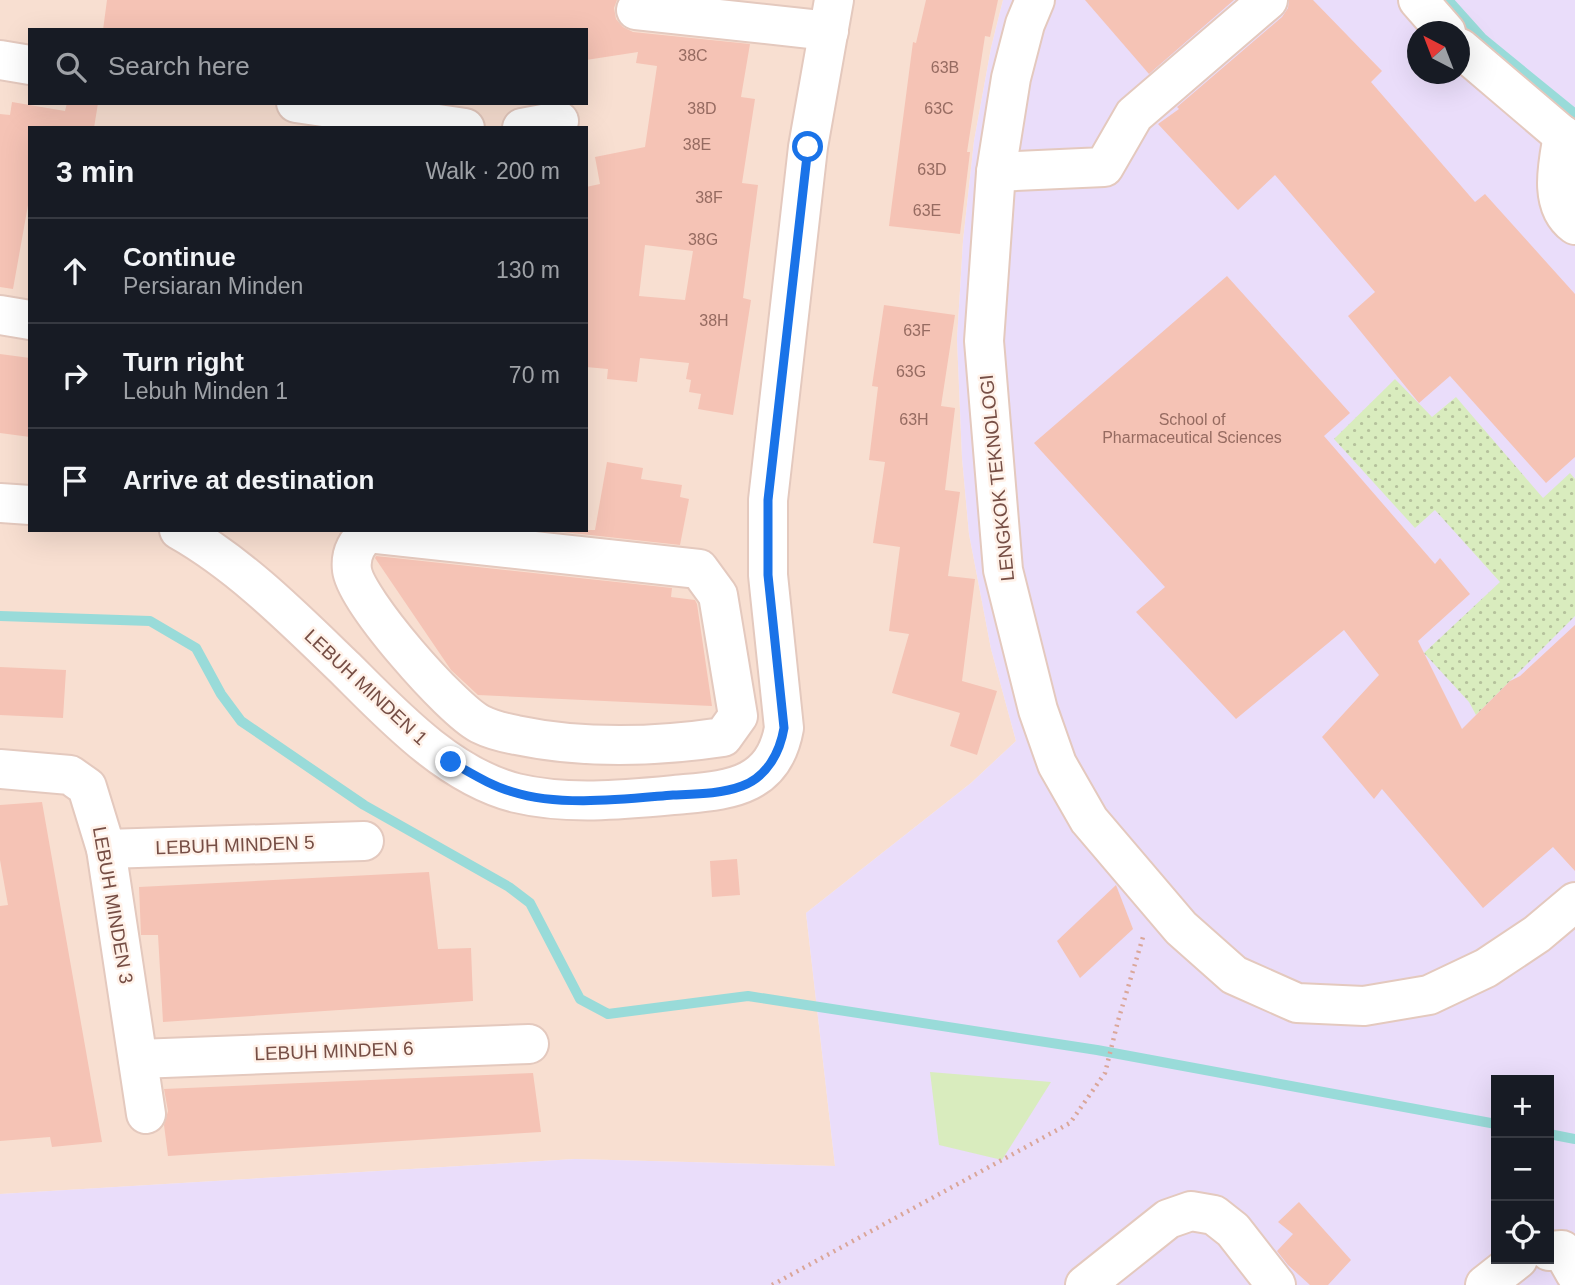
<!DOCTYPE html>
<meta charset="utf-8">
<style>
:root{--surface:#171b24;--page:#20242c;--text:#f1f3f6;--muted:#9ea1a6;--line:#363941}
body{margin:0;font-family:Helvetica,sans-serif;background:var(--page);color:var(--text)}
.controls{position:absolute;right:21px;bottom:21px;display:grid;overflow:hidden;border-radius:0px;box-shadow:0 7px 28px #0002}
.controls button{width:63px;height:63px;display:grid;place-items:center;padding:0;border:0;border-bottom:2px solid var(--line);background:var(--surface);color:var(--text);font:35px sans-serif}
.compass{position:absolute;left:1407px;top:21px;width:63px;height:63px;border-radius:50%;background:var(--surface);box-shadow:0 7px 28px #0002;rotate:318deg}
.stop{position:absolute;width:21px;height:21px;margin:-16px;border:5px solid #1a73e8;border-radius:50%;background:#fff}
.stop.end{background:#1a73e8;border-color:#fff;box-shadow:0 2px 7px #0008}
.list{margin:0;padding:0;list-style:none}
h2{display:flex;justify-content:space-between;align-items:center;height:91px;margin:0;padding:0 28px;font-size:30px}
h2 small{font-size:23px;font-weight:400;color:var(--muted)}
.list li{display:grid;grid-template-columns:46px 1fr auto;gap:21px;align-items:center;box-sizing:border-box;height:105px;padding:0 28px;border-top:2px solid var(--line)}
.list b{display:block;font-size:26px;white-space:nowrap}
.list p{margin:0;font-size:23px;white-space:nowrap;color:var(--muted)}
.list em{font-size:23px;font-style:normal;color:var(--muted)}
.icon{flex:none;width:38px;height:38px;fill:none;stroke:currentColor;stroke-width:2;stroke-linecap:round;stroke-linejoin:round}
.map{position:relative;flex:none;width:1575px;height:1285px;overflow:hidden}
.search{position:absolute;background:var(--surface);box-shadow:0 7px 28px #0002;left:28px;top:28px;width:560px;height:77px;display:flex;align-items:center;gap:18px;box-sizing:border-box;padding:0 24px;border-radius:0px;color:var(--muted);font-size:26px}
.panel{position:absolute;background:var(--surface);box-shadow:0 7px 28px #0002;left:28px;top:126px;width:560px;height:406px;border-radius:0px}
.map>svg:first-child{display:block}
</style>
<div class="map">
<svg width="1575" height="1285" viewBox="0 0 1575 1285">
<defs>
<pattern id="grass-dots" width="8" height="8" patternUnits="userSpaceOnUse" patternTransform="scale(1.75)"><rect width="8" height="8" fill="#d9ecbe"/><path d="M2 2h.1M6 6h.1" fill="none" stroke="#b5c19c" stroke-width="1.8" stroke-linecap="round"/></pattern>
</defs>
<rect width="100%" height="100%" fill="#feece0"/>
<path fill="#f8dfd1" fill-rule="evenodd" d="M0,0H1003L991,48L974,141L963,241L957,339L962,458L969,534L991,649L1016,741L971,783L806,913L835,1166L575,1159L0,1194ZM30,30H586V103H30ZM30,128H586V530H30Z"/>
<path fill="#eaddfa" fill-rule="evenodd" d="M1003,0H1575V1285H0V1194L575,1159L835,1166L806,913L971,783L1016,741L991,649L969,534L962,458L957,339L963,241L974,141L991,48ZM1418,32H1460V74H1418ZM1496,1080H1549V1259H1496Z"/>
<polygon fill="url(#grass-dots)" points="1395,379 1432,417 1456,397 1543,498 1570,473 1575,479 1575,616 1476,715 1469,702 1424,653 1500,582 1435,510 1415,528 1334,439"/>
<polygon fill="#d9ecbe" points="930,1072 1051,1082 1002,1160 939,1145"/>
<g fill="none" stroke-linecap="round" stroke-linejoin="round">
<g stroke="#99dbd9" stroke-width="10">
<polyline points="1448,0 1483,39 1575,114"/>
<polyline points="0,616 150,621 196,648 221,694 241,721 364,805 509,887 530,903 580,999 608,1014 748,996 1097,1050 1496,1124"/>
<polyline points="1549,1134 1575,1139"/>
</g>
</g>
<g fill="#f5c3b5" fill-rule="evenodd">
<path d="M107,0H617L614,8L616,19L623,27L633,32L750,44L741,97L755,99L742,183L758,185L743,298L751,300L733,415L698,409L701,394L689,392L691,380L686,379L689,363L640,358L637,382L607,379L608,369L586,367V187L600,184L595,157L645,147L657,66L636,63L638,52L586,60V30H103ZM645,245L693,251L685,300L639,296Z"/>
<polygon points="926,0 998,0 990,37 985,36 967,152 970,152 960,234 889,226 913,42 916,43"/>
<polygon points="1085,0 1234,0 1149,74"/>
<polygon points="1289,0 1313,0 1382,71 1371,82 1475,202 1485,194 1575,294 1575,457 1546,483 1450,376 1419,403 1348,316 1375,292 1275,175 1238,210 1158,124 1179,109 1177,107 1282,17 1288,8"/>
<polygon points="12,102 65,111 67,103 98,103 94,128 30,128 30,194 13,289 0,287 0,114 10,115"/>
<polygon points="1227,276 1350,413 1324,436 1435,564 1440,558 1470,594 1418,641 1462,729 1510,681 1520,676 1575,625 1575,871 1553,847 1483,908 1382,789 1374,799 1322,737 1379,675 1344,630 1236,719 1136,612 1165,587 1034,443"/>
<polygon points="884,305 955,315 941,406 955,408 945,490 960,492 948,576 975,579 962,681 997,691 977,755 950,746 960,713 892,693 909,634 889,631 900,547 873,543 885,462 869,460 878,387 872,386"/>
<polygon points="0,354 30,358 30,437 0,433"/>
<polygon points="607,462 643,468 641,479 682,485 680,497 689,499 680,545 545,530 595,530"/>
<polygon points="376,556 672,588 671,597 695,600 697,604 712,706 478,695 451,670 375,558"/>
<polygon points="0,667 66,670 63,718 0,715"/>
<polygon points="42,802 102,1142 52,1147 50,1137 0,1141 0,906 8,905 0,860 0,805"/>
<polygon points="737,859 740,895 712,897 710,861"/>
<polygon points="429,872 438,949 471,948 473,1001 163,1022 158,935 141,935 139,887"/>
<polygon points="1116,885 1133,929 1080,978 1057,941"/>
<polygon points="533,1073 541,1132 168,1156 164,1125 168,1111 164,1089"/>
<polygon points="1299,1202 1351,1260 1328,1285 1310,1285 1288,1265 1277,1251 1293,1234 1278,1222"/>
</g>
<g fill="none" stroke-linecap="round" stroke-linejoin="round">
<g stroke="#e4c9be" stroke-width="42">
<g id="minor">
<polyline points="1035,0 1025,24 1011,78 996,172 984,341 1003,570 1038,710 1057,764 1089,820 1181,928 1234,975 1297,1003 1364,1006 1429,995 1486,968 1537,934 1575,902"/>
<polyline points="1418,0 1446,32"/>
<polyline points="636,10 829,31"/>
<polyline points="1460,48 1575,146"/>
<polyline points="0,60 30,65"/>
<polyline points="296,103 465,128"/>
<polyline points="522,128 559,121"/>
<path d="M1563,135C1558,164 1548,205 1575,225"/>
<polyline points="996,172 1104,167 1134,115 1268,0"/>
<polyline points="0,315 30,320"/>
<polyline points="0,503 30,505"/>
<path d="M179,530C241,565 295,620 346,669C393,716 449,776 516,793C570,806 630,799 685,794C734,790 774,784 784,728L768,575V500L808,147L834,0"/>
<path d="M368,533L699,569L718,595L738,716L723,737C656,747 583,749 516,735C505,733 490,729 480,724C451,709 356,601 352,570C350,554 357,542 368,533Z"/>
<polyline points="0,769 70,775 87,787 106,849 146,1114"/>
<polyline points="106,849 364,841"/>
<polyline points="138,1059 529,1044"/>
<polyline points="1549,1251 1562,1250 1575,1273"/>
<polyline points="1085,1285 1168,1219 1191,1211 1214,1215 1233,1230 1276,1285"/>
<polyline points="1485,1285 1518,1259"/>
</g>
</g>
<polyline stroke="#daa699" stroke-width="4.5" stroke-dasharray="2 5" stroke-linecap="butt" points="772,1285 1070,1123 1105,1073 1118,1021 1143,937"/>
<use href="#minor" stroke="#fff" stroke-width="38"/>
</g>
<g fill="none" stroke-linecap="round" stroke-linejoin="round">
<path stroke="#1a73e8" stroke-width="9" d="M451,762C471,773 491,786 513,792C560,807 625,799 673,795C696,794 721,794 742,786C767,777 780,752 784,728L768,575V500L808,147"/>
</g>
<g text-anchor="middle" dominant-baseline="central" stroke-width="5" stroke-linejoin="round" paint-order="stroke">
<g font-size="16" fill="#966b61">
<text x="693" y="55">38C</text>
<text x="945" y="67">63B</text>
<text x="702" y="108">38D</text>
<text x="939" y="108">63C</text>
<text x="697" y="144">38E</text>
<text x="932" y="169">63D</text>
<text x="709" y="197">38F</text>
<text x="927" y="210">63E</text>
<text x="703" y="239">38G</text>
<text x="714" y="320">38H</text>
<text x="917" y="330">63F</text>
<text x="911" y="371">63G</text>
<text x="914" y="419">63H</text>
<text x="1192" y="419">School of<tspan x="1192" dy="18">Pharmaceutical Sciences</tspan></text>
</g>
<g font-size="19" fill="#764e45" stroke="#fff1e8">
<text transform="translate(997 478) rotate(-96)">LENGKOK TEKNOLOGI</text>
<text transform="translate(366 687) rotate(43)">LEBUH MINDEN 1</text>
<text transform="translate(235 845) rotate(-2)">LEBUH MINDEN 5</text>
<text transform="translate(113 905) rotate(80)">LEBUH MINDEN 3</text>
<text transform="translate(334 1051) rotate(-2)">LEBUH MINDEN 6</text>
</g>
</g>
</svg>
<div class="controls">
<button>+</button>
<button>−</button>
<button><svg class="icon" aria-label="locate" viewBox="0 0 24 24"><circle cx="12" cy="12" r="6"/><path d="M12 2v4M12 18v4M2 12h4M18 12h4"/></svg></button>
</div>
<svg class="compass" viewBox="-18 -18 36 36"><path d="M0-13l5 13h-10z" fill="#e53935"/><path d="M0 13l5-13h-10z" fill="#9ea1a6"/></svg>
<div class="stop" style="left:808px;top:147px"></div>
<div class="stop end" style="left:451px;top:762px"></div>
<div class="search"><svg class="icon" aria-label="search" viewBox="0 0 24 24"><circle cx="10" cy="10" r="6"/><path d="M15 15l6 6"/></svg>Search here</div>
<section class="panel">
<h2>3 min<small>Walk · 200 m</small></h2>
<ul class="list">
<li><svg class="icon" aria-label="ahead" viewBox="0 0 24 24"><path d="M12 20V5M6 11l6-6 6 6"/></svg><div><b>Continue</b><p>Persiaran Minden</p></div><em>130 m</em></li>
<li><svg class="icon" aria-label="right" viewBox="0 0 24 24"><path d="M7 20v-9h11M14 6l5 5-5 5"/></svg><div><b>Turn right</b><p>Lebuh Minden 1</p></div><em>70 m</em></li>
<li><svg class="icon" aria-label="arrive" viewBox="0 0 24 24"><path d="M6 21V4h12l-3 4 3 4H6"/></svg><div><b>Arrive at destination</b></div></li>
</ul>
</section>
</div>
